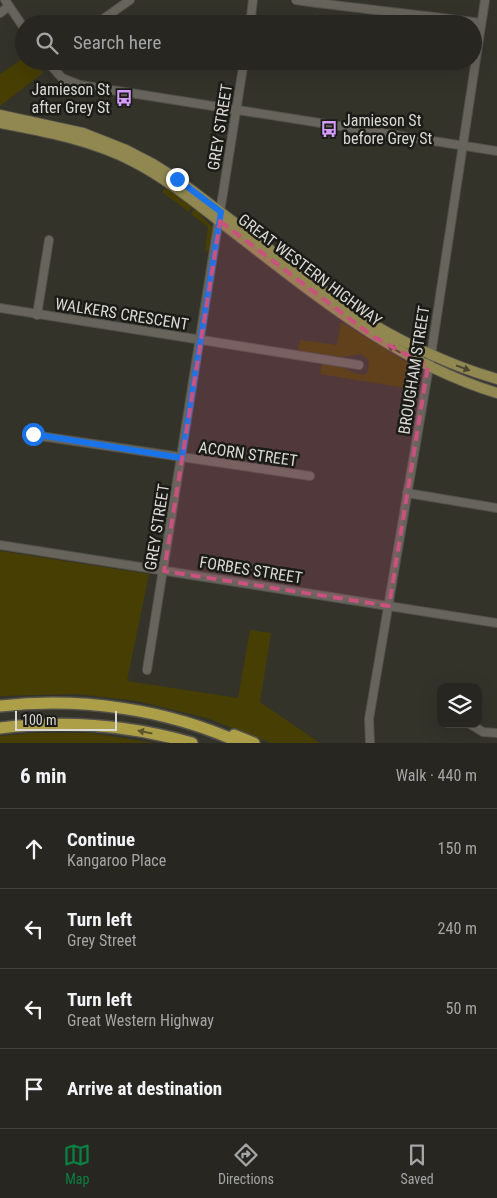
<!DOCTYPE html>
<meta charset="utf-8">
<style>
:root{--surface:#272620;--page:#2f2e29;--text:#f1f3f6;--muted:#a4a5a5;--line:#43433e;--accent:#0b8043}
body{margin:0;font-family:"Roboto Condensed",sans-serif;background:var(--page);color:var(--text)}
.controls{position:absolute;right:15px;bottom:15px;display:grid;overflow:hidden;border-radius:10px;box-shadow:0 5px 20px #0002}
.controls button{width:45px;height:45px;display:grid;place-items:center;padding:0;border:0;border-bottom:1px solid var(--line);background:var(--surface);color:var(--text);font:25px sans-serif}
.scale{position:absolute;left:15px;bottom:12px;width:102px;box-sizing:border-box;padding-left:5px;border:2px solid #d9d8d3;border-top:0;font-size:14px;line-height:18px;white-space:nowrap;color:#d9d8d3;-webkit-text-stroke:4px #1b1b17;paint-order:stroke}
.stop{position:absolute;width:15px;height:15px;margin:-11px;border:4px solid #1a73e8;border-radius:50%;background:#fff}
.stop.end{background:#1a73e8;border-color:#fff;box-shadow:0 1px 5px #0008}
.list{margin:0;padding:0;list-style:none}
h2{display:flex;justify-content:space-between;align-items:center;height:65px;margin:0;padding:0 20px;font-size:21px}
h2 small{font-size:16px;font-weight:400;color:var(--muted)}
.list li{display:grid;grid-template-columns:32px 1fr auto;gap:15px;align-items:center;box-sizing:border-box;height:80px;padding:0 20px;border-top:1px solid var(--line)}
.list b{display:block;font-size:19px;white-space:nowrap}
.list p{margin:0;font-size:16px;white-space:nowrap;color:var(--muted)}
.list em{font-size:16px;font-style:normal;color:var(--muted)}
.icon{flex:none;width:28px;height:28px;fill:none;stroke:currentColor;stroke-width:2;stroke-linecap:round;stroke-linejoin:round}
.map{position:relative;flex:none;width:497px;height:743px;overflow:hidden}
.search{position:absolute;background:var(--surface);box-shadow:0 5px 20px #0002;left:15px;right:15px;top:15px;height:55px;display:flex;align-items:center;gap:12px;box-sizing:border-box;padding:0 18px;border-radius:28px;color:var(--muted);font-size:19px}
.sheet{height:385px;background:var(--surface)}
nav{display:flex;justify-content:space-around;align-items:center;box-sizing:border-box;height:70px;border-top:1px solid var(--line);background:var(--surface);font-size:14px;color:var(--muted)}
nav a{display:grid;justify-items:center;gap:2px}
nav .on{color:var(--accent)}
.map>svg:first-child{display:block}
</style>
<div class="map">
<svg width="497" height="743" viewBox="0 0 497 743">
<rect width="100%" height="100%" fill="#34332a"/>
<g fill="#473e03">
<polygon points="24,58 24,61 35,61 43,73 0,106 0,74"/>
<polygon points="166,187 192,207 189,212 162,192"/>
<polygon points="195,209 213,228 210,252 205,251 208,227 191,214"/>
<path d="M341,322L408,363L421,377L418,390L320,374L322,364C328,365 335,365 341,367C351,370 373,386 368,360L362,354L341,357L298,350L300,340L337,345Z"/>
<polygon points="0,551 149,574 127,681 238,698 250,630 271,633 260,702 320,743 271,743 207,718 137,701 76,694 0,696"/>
<polygon points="34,733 90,733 154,743 0,743 0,736"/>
</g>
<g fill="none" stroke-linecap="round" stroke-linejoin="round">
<g stroke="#515049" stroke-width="10">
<g id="minor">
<polyline points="5,0 24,28"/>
<path d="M296,0C358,9 420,14 481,23"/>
<polyline points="0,13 9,6"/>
<polyline points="96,24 130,0"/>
<polyline points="250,24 253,0"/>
<polyline points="47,61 62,78 80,85 497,151"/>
<polyline points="0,308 359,365"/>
<polyline points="37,315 49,240"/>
<polyline points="33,435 310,476"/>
<polyline points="407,493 497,508"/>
<polyline points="0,545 497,623"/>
<polyline points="147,670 244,61"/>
<polyline points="470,724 483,732 497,733"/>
<polyline points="370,743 369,719 431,355 485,0"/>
</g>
</g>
<g stroke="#515049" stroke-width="12">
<g id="major">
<path d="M0,115L83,133L126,150L153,164L177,179L351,311C397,340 445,364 497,379"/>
<path d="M0,123C46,132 92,140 134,162C171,181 203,209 236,234C318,297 396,362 497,393"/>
</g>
</g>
<g stroke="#515049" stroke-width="14">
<g id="highway">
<path d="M0,706C81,697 167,709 241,743"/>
<path d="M0,728C65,720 130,725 192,743"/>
<polyline points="234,735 254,743"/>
</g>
</g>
<use href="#minor" stroke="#66645b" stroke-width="8"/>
<use href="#major" stroke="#918750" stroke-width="10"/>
<use href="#highway" stroke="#ad9f48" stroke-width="11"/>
</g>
<defs><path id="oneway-solid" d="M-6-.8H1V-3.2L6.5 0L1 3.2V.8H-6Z" transform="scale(1.25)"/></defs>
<g fill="#4a462e">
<use href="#oneway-solid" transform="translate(394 349) rotate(-150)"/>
<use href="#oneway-solid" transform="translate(463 368) rotate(20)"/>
</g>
<use fill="#5d562d" href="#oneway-solid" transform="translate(145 732) rotate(-169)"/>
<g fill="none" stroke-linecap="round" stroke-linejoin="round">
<polyline stroke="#1a73e8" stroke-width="6" points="33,434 182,458 221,212 177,179"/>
</g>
<path fill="#c9527f" fill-opacity="0.2" stroke="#c9527f" stroke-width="4" stroke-dasharray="10 6" stroke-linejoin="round" d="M220,221L374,337L428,366L389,606L164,571Z"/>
<defs>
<g id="bus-bare" transform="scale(1.35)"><path d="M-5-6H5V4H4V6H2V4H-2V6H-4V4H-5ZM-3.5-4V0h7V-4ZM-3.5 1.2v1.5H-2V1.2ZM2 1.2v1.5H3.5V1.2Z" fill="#d49cfc" stroke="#1b1b17" stroke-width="2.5" paint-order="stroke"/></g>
</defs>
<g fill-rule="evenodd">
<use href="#bus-bare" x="124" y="98"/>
<use href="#bus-bare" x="329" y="129"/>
</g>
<g text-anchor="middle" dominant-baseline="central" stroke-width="5" stroke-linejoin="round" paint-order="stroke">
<g font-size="16" fill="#d9d8d3" stroke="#1b1b17" text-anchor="end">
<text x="110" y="89">Jamieson St<tspan x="110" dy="18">after Grey St</tspan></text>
<text x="343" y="120" text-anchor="start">Jamieson St<tspan x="343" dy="18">before Grey St</tspan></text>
</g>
<g font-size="16" fill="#d9d8d3" stroke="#1b1b17">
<text transform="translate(220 127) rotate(-81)">GREY STREET</text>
<text transform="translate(310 270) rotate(37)">GREAT WESTERN HIGHWAY</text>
<text transform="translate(122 314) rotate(9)">WALKERS CRESCENT</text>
<text transform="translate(414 370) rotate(-81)">BROUGHAM STREET</text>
<text transform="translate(248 454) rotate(8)">ACORN STREET</text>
<text transform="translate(157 527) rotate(-81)">GREY STREET</text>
<text transform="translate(251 570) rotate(9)">FORBES STREET</text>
</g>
</g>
</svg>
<div class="controls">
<button><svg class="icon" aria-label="layers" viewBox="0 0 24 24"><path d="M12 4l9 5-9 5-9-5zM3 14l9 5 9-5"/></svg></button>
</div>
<div class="scale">100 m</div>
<div class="stop" style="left:33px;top:434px"></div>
<div class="stop end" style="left:177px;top:179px"></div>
<div class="search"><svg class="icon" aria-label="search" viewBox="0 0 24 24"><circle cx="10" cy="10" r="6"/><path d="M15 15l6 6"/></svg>Search here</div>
</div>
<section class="sheet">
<h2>6 min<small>Walk · 440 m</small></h2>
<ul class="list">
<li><svg class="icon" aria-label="ahead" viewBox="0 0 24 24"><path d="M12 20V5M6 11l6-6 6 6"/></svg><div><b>Continue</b><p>Kangaroo Place</p></div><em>150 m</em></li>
<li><svg class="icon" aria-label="left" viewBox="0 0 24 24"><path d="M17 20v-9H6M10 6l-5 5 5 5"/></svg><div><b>Turn left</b><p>Grey Street</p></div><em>240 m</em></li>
<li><svg class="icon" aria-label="left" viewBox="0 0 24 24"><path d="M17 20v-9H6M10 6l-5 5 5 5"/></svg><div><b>Turn left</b><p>Great Western Highway</p></div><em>50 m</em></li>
<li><svg class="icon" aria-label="arrive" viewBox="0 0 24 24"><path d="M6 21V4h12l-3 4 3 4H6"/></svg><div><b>Arrive at destination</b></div></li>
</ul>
</section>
<nav>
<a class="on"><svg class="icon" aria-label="map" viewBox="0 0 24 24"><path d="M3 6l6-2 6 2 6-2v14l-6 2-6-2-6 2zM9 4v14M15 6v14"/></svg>Map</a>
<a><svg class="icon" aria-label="directions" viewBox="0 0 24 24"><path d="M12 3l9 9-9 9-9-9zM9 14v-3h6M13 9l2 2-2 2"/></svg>Directions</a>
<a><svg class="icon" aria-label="saved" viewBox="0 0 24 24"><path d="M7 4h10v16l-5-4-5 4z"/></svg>Saved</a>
</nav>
